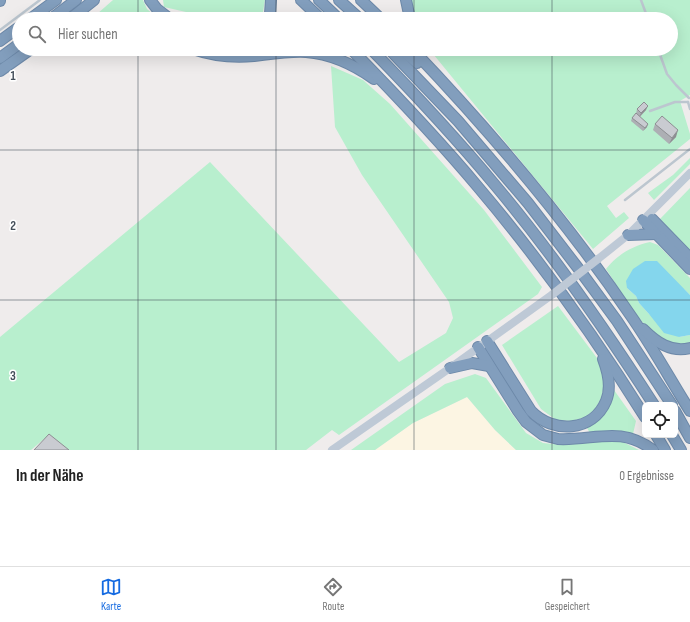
<!DOCTYPE html>
<html lang="de">
<meta charset="utf-8">
<style>
:root{--surface:#fff;--page:#f2f2f2;--text:#222;--muted:#767676;--line:#e0e0e0;--accent:#146ae1}
body{margin:0;font-family:"Sofia Sans Condensed",sans-serif;background:var(--page);color:var(--text)}
.controls{position:absolute;right:12px;bottom:12px;display:grid;overflow:hidden;border-radius:6px;box-shadow:0 4px 16px #0002}
.controls button{width:36px;height:36px;display:grid;place-items:center;padding:0;border:0;border-bottom:1px solid var(--line);background:var(--surface);color:var(--text);font:20px sans-serif}
.list{margin:0;padding:0;list-style:none}
h2{display:flex;justify-content:space-between;align-items:center;height:52px;margin:0;padding:0 16px;font-size:17px}
h2 small{font-size:13px;font-weight:400;color:var(--muted)}
.icon{flex:none;width:22px;height:22px;fill:none;stroke:currentColor;stroke-width:2;stroke-linecap:round;stroke-linejoin:round}
.map{position:relative;flex:none;width:690px;height:450px;overflow:hidden}
.search{position:absolute;background:var(--surface);box-shadow:0 4px 16px #0002;left:12px;right:12px;top:12px;height:44px;display:flex;align-items:center;gap:10px;box-sizing:border-box;padding:0 14px;border-radius:22px;color:var(--muted);font-size:15px}
.sheet{height:116px;background:var(--surface)}
nav{display:flex;justify-content:space-around;align-items:center;box-sizing:border-box;height:56px;border-top:1px solid var(--line);background:var(--surface);font-size:11px;color:var(--muted)}
nav a{display:grid;justify-items:center;gap:2px}
nav .on{color:var(--accent)}
.map>svg:first-child{display:block}
</style>
<div class="map">
<svg width="690" height="450" viewBox="0 0 690 450">
<rect width="100%" height="100%" fill="#efecec"/>
<polygon fill="#fcf5e3" points="467,397 495,430 516,450 375,450 413,423"/>
<g fill="#b8efce">
<polygon points="113,0 143,0 147,9 159,19 99,18 97,14"/>
<polygon points="163,0 265,0 262,18 190,19 186,12 164,7"/>
<polygon points="412,0 690,0 690,95 680,101 690,134 690,139 607,206 616,218 624,212 629,218 593,249 429,49 671,49 671,19 415,19 412,7"/>
<polygon points="331,66 363,80 390,104 484,210 542,287 538,294 339,435 332,430 306,450 58,450 44,439 31,450 0,450 0,337 210,162 399,362 446,333 453,318 449,302 362,175 335,127"/>
<polygon points="690,158 690,164 654,200 648,193 673,175"/>
<polygon points="690,188 690,251 660,219"/>
<path d="M650,242L658,245L690,278V295L684,289L627,288L636,296L639,303L649,314L679,337L690,335V342C681,346 669,345 660,339C641,327 619,288 606,269C617,255 632,246 650,242Z"/>
<polygon points="558,306 600,362 605,381 601,399 595,409 586,417 572,421 556,420 541,409 502,345"/>
<polygon points="475,374 486,378 526,433 543,443 563,445 590,442 621,441 639,450 516,450 495,430 467,397 413,423 375,450 351,450 445,384"/>
<path d="M614,390L636,421L633,434L590,433L587,428C605,418 608,409 614,390Z"/>
</g>
<polygon fill="#84d6ed" points="645,261 657,261 690,295 690,335 679,337 664,333 649,314 639,303 636,296 627,288 626,281 633,269"/>
<g fill="none" stroke-linecap="round" stroke-linejoin="round">
<g stroke="#6d89a9" stroke-width="12">
<g id="motorway">
<polyline points="150,0 157,9 170,19"/>
<polyline points="301,0 321,19"/>
<polyline points="319,0 339,19"/>
<polyline points="339,0 360,19"/>
<polyline points="361,0 381,19"/>
<polyline points="406,0 410,19"/>
<polyline points="0,1 0,0"/>
<polyline points="30,19 56,0"/>
<polyline points="51,19 76,0"/>
<polyline points="70,19 94,0"/>
<polyline points="268,19 270,14 271,0"/>
<polyline points="0,41 19,27"/>
<path d="M193,49C213,56 233,58 254,56C271,54 289,51 306,52C332,54 353,64 374,79"/>
<path d="M351,49C395,94 438,139 478,187C539,259 595,337 645,417"/>
<path d="M371,49C414,93 456,138 495,185C553,254 605,329 654,405"/>
<polyline points="389,49 458,121 528,203 578,268 617,321 672,405"/>
<polyline points="401,49 417,63"/>
<path d="M412,49C491,132 566,220 631,316C652,346 670,379 690,411"/>
<polyline points="0,58 19,44"/>
<polyline points="0,71 31,49"/>
<polyline points="652,219 690,258"/>
<polyline points="643,220 690,269"/>
<polyline points="628,235 656,234"/>
<path d="M643,329C656,342 671,353 690,348"/>
<path d="M487,341L531,411C553,434 593,432 606,401C612,387 608,372 603,359"/>
<path d="M478,347L518,411L526,422L543,435L558,439C594,441 620,425 653,450"/>
<polyline points="450,368 472,363 489,366"/>
<polyline points="675,411 690,438"/>
<polyline points="656,435 665,450"/>
<polyline points="672,435 681,450"/>
</g>
</g>
<g stroke="#bcc6cf" stroke-width="2.5">
<polyline points="641,0 648,19"/>
<polyline points="0,30 40,0"/>
<polyline points="658,49 667,74 676,85 689,98"/>
<polyline points="688,102 690,109"/>
<polyline points="650,111 675,102 688,102"/>
<polyline points="625,200 690,149"/>
</g>
<g stroke="#bec9d6" stroke-width="8">
<polyline points="598,259 628,235 690,173"/>
<polyline points="332,450 450,368 553,294"/>
</g>
<use href="#motorway" stroke="#829ebd" stroke-width="10"/>
<polyline stroke="#bec9d6" stroke-width="8" points="553,294 598,259"/>
</g>
<g fill="#adafb4">
<polygon points="637,109 646,110 640,117 647,127 643,131 631,121 632,118 636,114"/>
<polygon points="655,124 676,137 669,144 653,130"/>
</g>
<g fill="#8d8e92">
<polygon points="648,106 646,110 639,117 641,113"/>
<polygon points="648,124 647,127 643,131 645,128"/>
<polygon points="678,130 676,137 669,144 672,138"/>
</g>
<g fill="#c9cbd1" stroke="#8d8e92">
<polygon points="644,102 648,106 641,113 637,109"/>
<polygon points="636,113 648,124 645,128 632,118"/>
<polygon points="662,116 678,130 672,138 655,124"/>
<polygon points="49,434 69,450 34,450"/>
</g>
<path fill="none" stroke="#444f5a" stroke-width="1" stroke-opacity="0.55" d="M138,0V19M276,0V19M414,0V19M552,0V19M138,49V450M276,49V450M414,49V450M552,49V450M0,150H690M0,300H690"/>
<g font-size="13" text-anchor="middle" font-weight="bold" fill="#444f5a" stroke="#fff" stroke-width="3" stroke-linejoin="round" paint-order="stroke">
<text x="13" y="80">1</text>
<text x="13" y="230">2</text>
<text x="13" y="380">3</text>
</g>
</svg>
<div class="controls">
<button><svg class="icon" aria-label="locate" viewBox="0 0 24 24"><circle cx="12" cy="12" r="6"/><path d="M12 2v4M12 18v4M2 12h4M18 12h4"/></svg></button>
</div>
<div class="search"><svg class="icon" aria-label="search" viewBox="0 0 24 24"><circle cx="10" cy="10" r="6"/><path d="M15 15l6 6"/></svg>Hier suchen</div>
</div>
<section class="sheet">
<h2>In der Nähe<small>0 Ergebnisse</small></h2>
<ul class="list">
</ul>
</section>
<nav>
<a class="on"><svg class="icon" aria-label="map" viewBox="0 0 24 24"><path d="M3 6l6-2 6 2 6-2v14l-6 2-6-2-6 2zM9 4v14M15 6v14"/></svg>Karte</a>
<a><svg class="icon" aria-label="directions" viewBox="0 0 24 24"><path d="M12 3l9 9-9 9-9-9zM9 14v-3h6M13 9l2 2-2 2"/></svg>Route</a>
<a><svg class="icon" aria-label="saved" viewBox="0 0 24 24"><path d="M7 4h10v16l-5-4-5 4z"/></svg>Gespeichert</a>
</nav>
